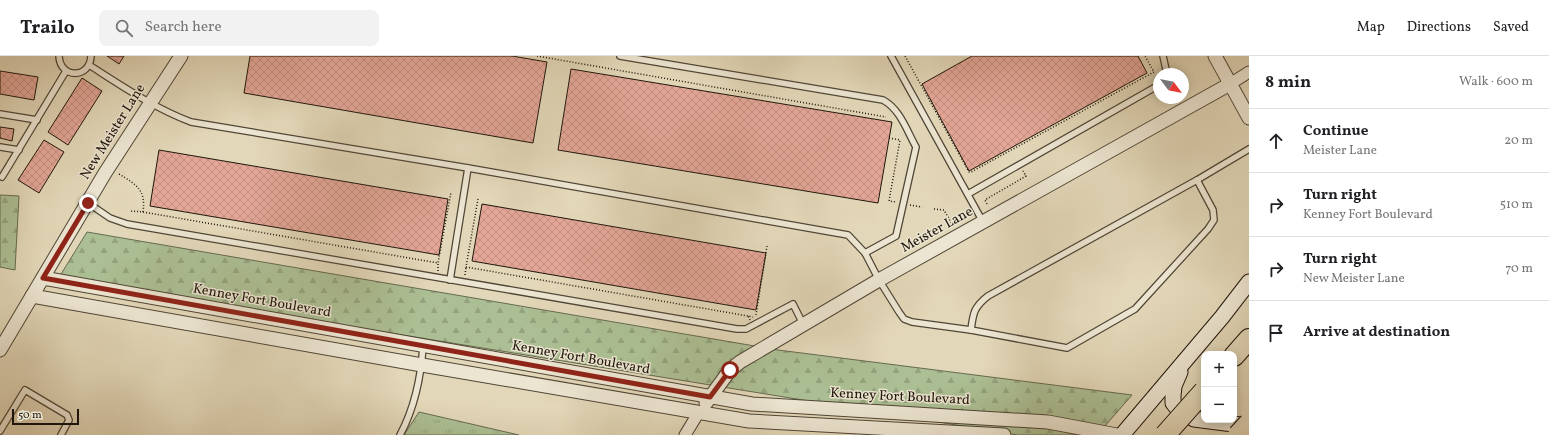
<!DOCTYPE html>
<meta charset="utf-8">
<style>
:root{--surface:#fff;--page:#f2f2f2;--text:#202124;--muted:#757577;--line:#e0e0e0}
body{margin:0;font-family:Vollkorn,serif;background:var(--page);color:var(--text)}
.controls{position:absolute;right:12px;bottom:12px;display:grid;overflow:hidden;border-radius:8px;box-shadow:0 2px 10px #0003}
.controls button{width:36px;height:36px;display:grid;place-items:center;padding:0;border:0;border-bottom:1px solid var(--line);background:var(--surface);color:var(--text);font:20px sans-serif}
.compass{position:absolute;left:1153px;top:12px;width:36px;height:36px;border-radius:50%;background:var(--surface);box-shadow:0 2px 10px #0003;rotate:122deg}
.scale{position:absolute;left:12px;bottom:10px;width:67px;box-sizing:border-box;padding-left:4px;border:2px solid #20160b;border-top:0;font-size:11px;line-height:14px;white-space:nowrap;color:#20160b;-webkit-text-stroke:3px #ece5d1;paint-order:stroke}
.stop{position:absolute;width:12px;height:12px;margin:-9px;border:3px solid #8f2418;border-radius:50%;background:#fff}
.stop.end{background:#8f2418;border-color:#fff;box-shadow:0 1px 4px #0008}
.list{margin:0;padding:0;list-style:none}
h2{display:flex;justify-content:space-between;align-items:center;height:52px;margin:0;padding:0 16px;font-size:17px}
h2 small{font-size:13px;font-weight:400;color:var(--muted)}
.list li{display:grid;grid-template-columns:26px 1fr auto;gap:12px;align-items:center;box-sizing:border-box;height:64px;padding:0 16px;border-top:1px solid var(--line)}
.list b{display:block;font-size:15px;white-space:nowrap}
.list p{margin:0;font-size:13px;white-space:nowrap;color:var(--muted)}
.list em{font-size:13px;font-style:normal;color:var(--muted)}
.icon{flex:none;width:22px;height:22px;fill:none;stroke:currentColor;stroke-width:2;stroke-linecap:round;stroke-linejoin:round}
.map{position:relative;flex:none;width:1249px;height:379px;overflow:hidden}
header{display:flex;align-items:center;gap:24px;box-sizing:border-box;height:56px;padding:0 20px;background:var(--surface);border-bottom:1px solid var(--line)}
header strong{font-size:19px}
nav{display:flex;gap:22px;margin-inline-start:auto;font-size:14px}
.search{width:280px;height:36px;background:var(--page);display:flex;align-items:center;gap:10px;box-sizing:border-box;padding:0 14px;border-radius:8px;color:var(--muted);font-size:15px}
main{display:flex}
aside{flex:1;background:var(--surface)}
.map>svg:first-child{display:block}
</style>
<header>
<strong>Trailo</strong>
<div class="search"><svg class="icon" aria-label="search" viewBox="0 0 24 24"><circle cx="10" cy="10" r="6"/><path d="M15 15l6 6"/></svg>Search here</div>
<nav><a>Map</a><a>Directions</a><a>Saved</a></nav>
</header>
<main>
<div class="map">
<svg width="1249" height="379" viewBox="0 0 1249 379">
<defs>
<pattern id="grass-tufts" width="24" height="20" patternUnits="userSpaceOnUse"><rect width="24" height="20" fill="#acbf94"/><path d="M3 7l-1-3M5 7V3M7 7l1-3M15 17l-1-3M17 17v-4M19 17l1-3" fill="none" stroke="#94a37e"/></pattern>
<pattern id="forest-firs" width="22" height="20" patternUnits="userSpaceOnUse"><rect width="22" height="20" fill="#acbf94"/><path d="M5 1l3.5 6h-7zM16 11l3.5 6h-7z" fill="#94a37e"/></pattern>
<pattern id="building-cross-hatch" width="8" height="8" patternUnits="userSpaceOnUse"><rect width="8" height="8" fill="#e3a697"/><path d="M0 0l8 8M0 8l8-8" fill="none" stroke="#c28e81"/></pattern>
</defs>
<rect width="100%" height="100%" fill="#e2d7b8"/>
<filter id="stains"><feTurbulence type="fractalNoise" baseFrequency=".005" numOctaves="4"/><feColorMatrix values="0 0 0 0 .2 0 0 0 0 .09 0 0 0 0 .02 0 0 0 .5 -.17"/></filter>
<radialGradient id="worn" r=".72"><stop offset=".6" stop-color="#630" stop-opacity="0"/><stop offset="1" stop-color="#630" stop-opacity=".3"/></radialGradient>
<polygon fill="url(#grass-tufts)" stroke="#666a50" points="419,356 519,379 404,379"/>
<g fill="url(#forest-firs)" stroke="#666a50">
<polygon points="0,139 19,140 15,214 0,211"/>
<polygon points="87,176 778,294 1132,339 1097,379 1018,379 58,223"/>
</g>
<g fill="url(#building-cross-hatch)" stroke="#20160b">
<polygon points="107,0 124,0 119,8"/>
<polygon points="250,0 512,0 547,6 533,87 244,37"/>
<polygon points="972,0 1138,0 1147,17 969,115 922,28"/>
<polygon points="571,13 892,66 878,147 558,94"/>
<polygon points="0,15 38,21 34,44 0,38"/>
<polygon points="82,22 102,35 68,89 48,76"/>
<polygon points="0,71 14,73 12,85 0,82"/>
<polygon points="44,84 64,96 39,137 18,124"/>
<polygon points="159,94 448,143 439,199 150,150"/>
<polygon points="482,148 766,197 756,254 472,205"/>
</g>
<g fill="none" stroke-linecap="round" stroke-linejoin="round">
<g stroke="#504636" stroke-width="8">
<g id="service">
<path d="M59,0C60,23 90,23 91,0"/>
<path d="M620,0L883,44C900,53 907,75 916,91L896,180L865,197"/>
<polyline points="891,0 983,166"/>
<polyline points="1163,0 1167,18"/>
<path d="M89,9C122,30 154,52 191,66L468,112L848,179L865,197L879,224L899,256L904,263L912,266L971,274L1067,292L1135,253L1208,173L1214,164L1213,154L1197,124"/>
<polyline points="0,58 37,64"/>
<polyline points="0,91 19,94"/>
<polyline points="2,121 66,15"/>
<polyline points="968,138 1159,29"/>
<polyline points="88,147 110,162 127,168 737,273 746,273 793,248 803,268"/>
<polyline points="450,224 468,112"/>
<path d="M971,274C973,257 974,251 988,240L1197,124L1249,93"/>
<polyline points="0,375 25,334 67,359 69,364 61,379"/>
<path d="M400,379C415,351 421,322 423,290"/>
</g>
</g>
<g stroke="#504636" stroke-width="13">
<g id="minor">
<polyline points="1230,28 1249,16"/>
<polyline points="685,379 699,356"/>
</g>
</g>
<g stroke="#504636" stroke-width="15">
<g id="tertiary">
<polyline points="1215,0 1249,62"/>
<polyline points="43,222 752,348 1048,366 1117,379"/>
<polyline points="32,240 422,309 749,365 1004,379"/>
<polyline points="0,294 105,117 181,0"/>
<polyline points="706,347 730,314 740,306 879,224 1230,28"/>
</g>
</g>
<g stroke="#20160b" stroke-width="17">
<g id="secondary">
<polyline points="1180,316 1174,330 1173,340 1173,347 1177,352 1194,363 1249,370"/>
<polyline points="1122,379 1222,261 1249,226"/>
</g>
</g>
<g stroke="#20160b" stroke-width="22">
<polyline id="motorway" points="1234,300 1249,283"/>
</g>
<g stroke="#20160b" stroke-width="1.5" stroke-dasharray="1 2" stroke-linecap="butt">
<polyline points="537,0 886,61"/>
<polyline points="905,0 969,116 971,116 1154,16 1145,0"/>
<polyline points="889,82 900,84 889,145 896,146"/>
<path d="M119,118C137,129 146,134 143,156L130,155"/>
<polyline points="478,143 466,211 748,260"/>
<polyline points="987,148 985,144 1026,120 1023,115"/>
<polyline points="910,149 922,151"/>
<polyline points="934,153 944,154 952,168"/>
<polyline points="143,156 438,207 451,136"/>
<polyline points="438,215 438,207"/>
<polyline points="465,219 466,211"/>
<polyline points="756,259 767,190"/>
<polyline points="750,264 748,260 753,261"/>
</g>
<use href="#service" stroke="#ece5d1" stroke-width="5.5"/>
<use href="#minor" stroke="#ece5d1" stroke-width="11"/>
<use href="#tertiary" stroke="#ece5d1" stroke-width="13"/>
<use href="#secondary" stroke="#ece5d1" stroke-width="15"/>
<use href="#motorway" stroke="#e2d7b8" stroke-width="20"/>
<g stroke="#20160b" stroke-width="22" stroke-linecap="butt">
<g id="motorway-bridge">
<polyline points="1165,379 1204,335"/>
<polyline points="1238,379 1249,367"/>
</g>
</g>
<use href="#motorway-bridge" stroke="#e2d7b8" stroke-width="20"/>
</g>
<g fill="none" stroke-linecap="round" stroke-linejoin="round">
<polyline stroke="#8f2418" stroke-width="5" points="88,147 43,222 710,341 730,314"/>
</g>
<g text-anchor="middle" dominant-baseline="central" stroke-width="3" stroke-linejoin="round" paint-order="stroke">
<g font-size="14" fill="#20160b" stroke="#ece5d1">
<text transform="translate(113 76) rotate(-58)">New Meister Lane</text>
<text transform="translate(937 174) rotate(-29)">Meister Lane</text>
<text transform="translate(262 245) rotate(10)">Kenney Fort Boulevard</text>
<text transform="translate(581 302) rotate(10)">Kenney Fort Boulevard</text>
<text transform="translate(900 341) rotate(3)">Kenney Fort Boulevard</text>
</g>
</g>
<rect width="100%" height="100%" filter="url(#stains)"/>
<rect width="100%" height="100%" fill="url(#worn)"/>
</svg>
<div class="controls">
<button>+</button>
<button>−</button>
</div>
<svg class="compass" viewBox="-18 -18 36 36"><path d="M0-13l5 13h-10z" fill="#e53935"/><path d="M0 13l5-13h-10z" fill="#757577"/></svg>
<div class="scale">50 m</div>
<div class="stop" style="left:730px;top:314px"></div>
<div class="stop end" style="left:88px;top:147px"></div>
</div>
<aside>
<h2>8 min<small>Walk · 600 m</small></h2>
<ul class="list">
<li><svg class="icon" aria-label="ahead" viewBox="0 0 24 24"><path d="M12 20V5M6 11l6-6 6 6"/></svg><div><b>Continue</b><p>Meister Lane</p></div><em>20 m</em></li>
<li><svg class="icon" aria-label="right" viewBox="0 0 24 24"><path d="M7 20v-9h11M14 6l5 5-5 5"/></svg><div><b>Turn right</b><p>Kenney Fort Boulevard</p></div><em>510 m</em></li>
<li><svg class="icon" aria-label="right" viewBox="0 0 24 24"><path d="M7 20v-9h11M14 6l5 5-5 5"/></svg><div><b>Turn right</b><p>New Meister Lane</p></div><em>70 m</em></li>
<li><svg class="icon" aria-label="arrive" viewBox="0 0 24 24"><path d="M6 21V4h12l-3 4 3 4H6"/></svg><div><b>Arrive at destination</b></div></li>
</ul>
</aside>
</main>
